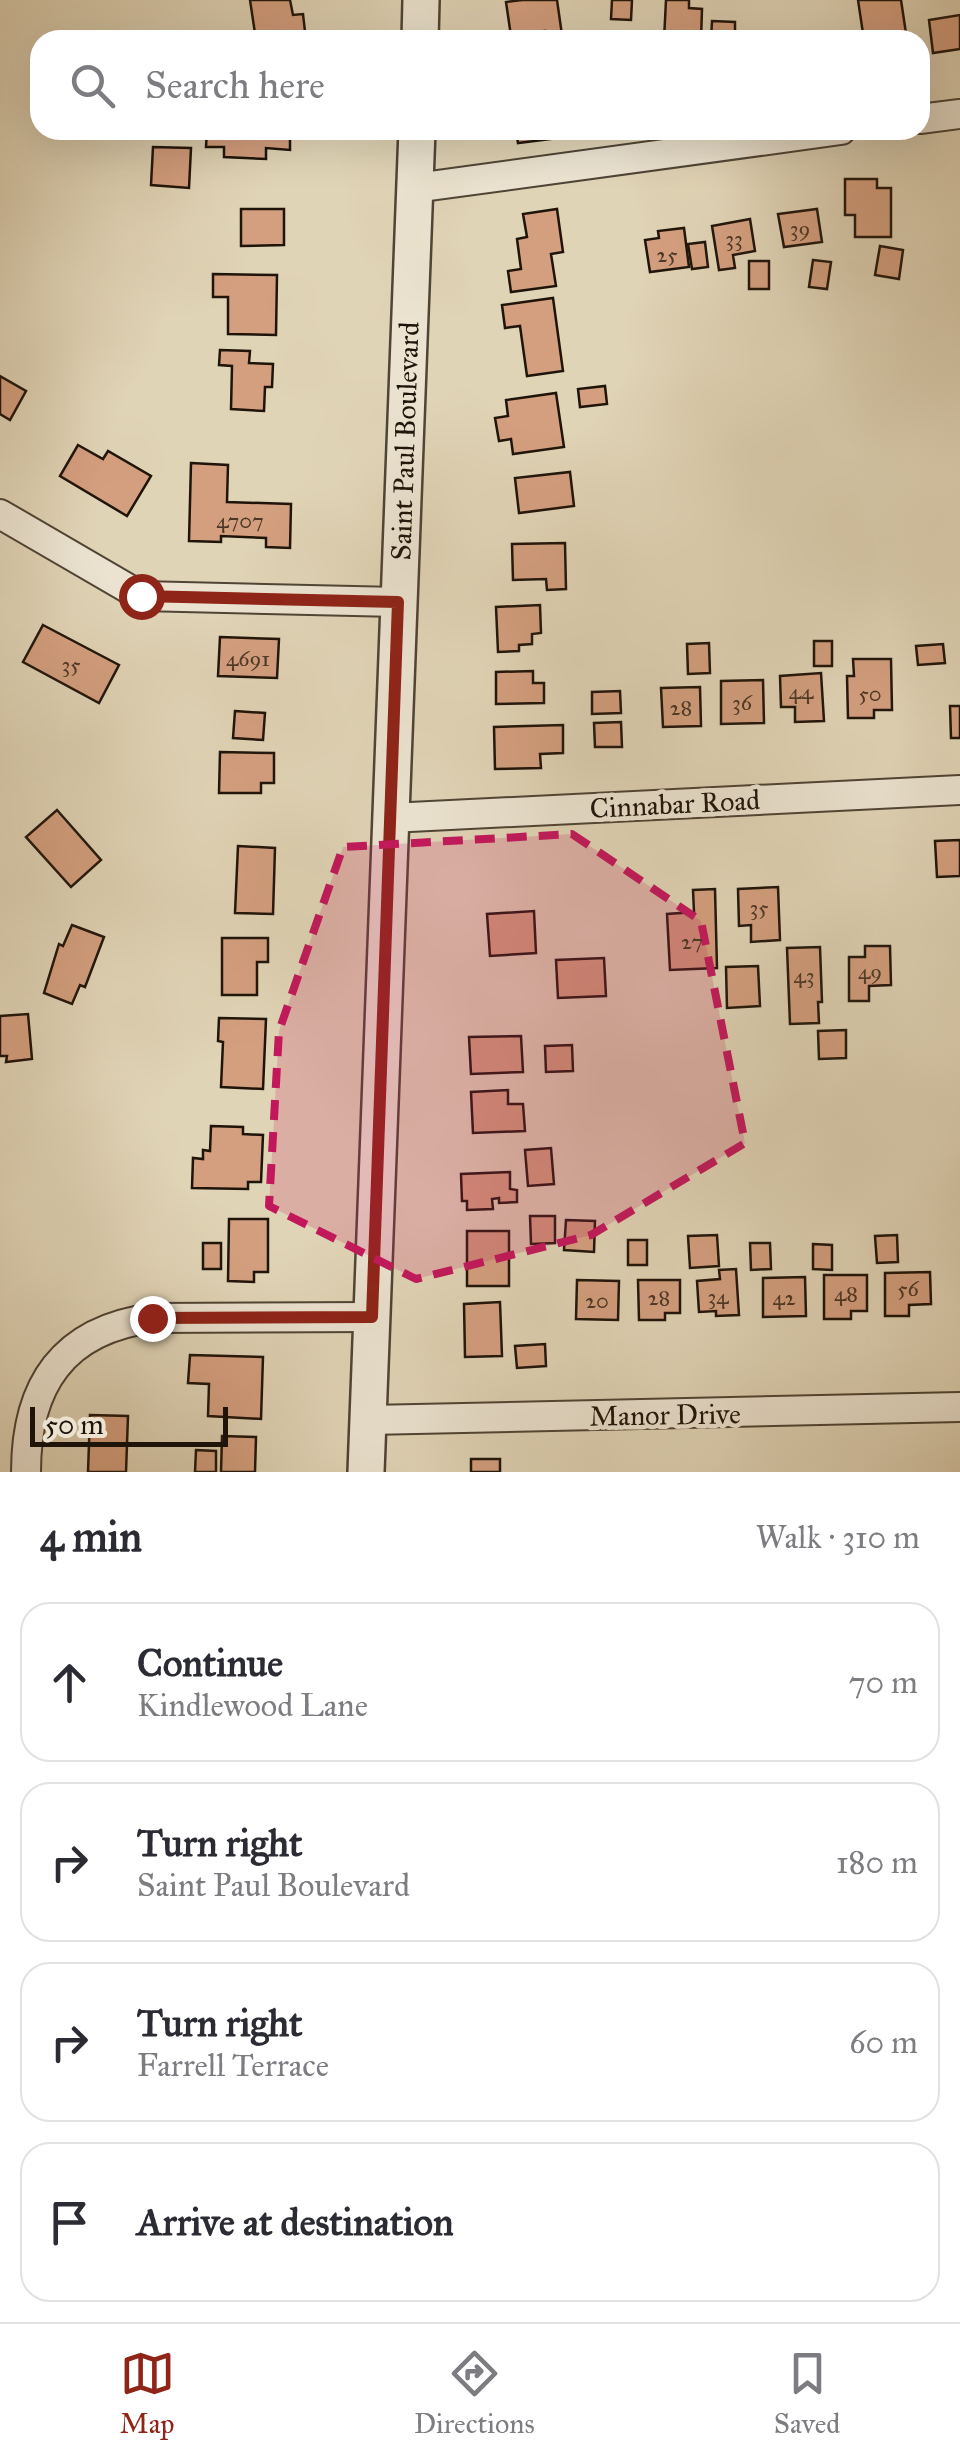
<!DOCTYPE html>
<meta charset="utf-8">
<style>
:root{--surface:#fff;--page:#f7f7f7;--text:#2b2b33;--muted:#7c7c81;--line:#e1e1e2;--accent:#8f2418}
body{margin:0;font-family:"IM FELL Great Primer",serif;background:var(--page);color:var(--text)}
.scale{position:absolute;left:30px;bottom:25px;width:198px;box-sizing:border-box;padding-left:10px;border:5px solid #1f140a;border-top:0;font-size:28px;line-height:35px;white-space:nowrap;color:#1f140a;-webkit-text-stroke:8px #ebe3d0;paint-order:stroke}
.stop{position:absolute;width:30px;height:30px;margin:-22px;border:8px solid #8f2418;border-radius:50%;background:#fff}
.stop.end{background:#8f2418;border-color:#fff;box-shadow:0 2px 10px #0008}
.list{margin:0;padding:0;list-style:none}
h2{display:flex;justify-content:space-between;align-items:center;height:130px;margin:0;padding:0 40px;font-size:42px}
h2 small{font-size:32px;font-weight:400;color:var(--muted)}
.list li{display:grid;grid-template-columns:65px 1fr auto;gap:30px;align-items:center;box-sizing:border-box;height:160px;margin:0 20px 20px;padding:0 20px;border:2px solid var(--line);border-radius:30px}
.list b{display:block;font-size:38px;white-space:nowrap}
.list p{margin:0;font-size:32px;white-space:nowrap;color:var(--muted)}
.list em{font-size:32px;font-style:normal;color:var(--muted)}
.icon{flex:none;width:55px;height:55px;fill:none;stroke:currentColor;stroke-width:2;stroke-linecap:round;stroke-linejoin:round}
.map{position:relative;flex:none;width:960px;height:1472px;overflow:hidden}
.search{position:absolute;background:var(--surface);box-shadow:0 10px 40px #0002;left:30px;right:30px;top:30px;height:110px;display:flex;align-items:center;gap:25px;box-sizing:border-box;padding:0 35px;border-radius:30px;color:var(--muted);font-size:38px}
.sheet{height:850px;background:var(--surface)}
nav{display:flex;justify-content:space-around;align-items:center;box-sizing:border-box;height:140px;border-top:2px solid var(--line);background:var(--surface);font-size:28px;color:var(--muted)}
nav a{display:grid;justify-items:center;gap:5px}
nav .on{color:var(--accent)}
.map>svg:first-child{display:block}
</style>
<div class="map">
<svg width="960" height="1472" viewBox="0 0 960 1472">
<rect width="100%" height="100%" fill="#e0d4b6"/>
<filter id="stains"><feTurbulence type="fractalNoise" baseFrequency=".002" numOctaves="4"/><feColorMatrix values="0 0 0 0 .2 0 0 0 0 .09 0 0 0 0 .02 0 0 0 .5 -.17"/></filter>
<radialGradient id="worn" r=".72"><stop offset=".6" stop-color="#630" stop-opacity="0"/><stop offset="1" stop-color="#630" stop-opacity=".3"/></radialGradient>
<g fill="#d49f7f" stroke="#1f140a" stroke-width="2.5">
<polygon points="250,0 290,0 293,15 303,14 306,40 256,40"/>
<polygon points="522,0 557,0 562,35 546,37 545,31 511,36 506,2"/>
<polygon points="612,0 632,0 631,20 611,19"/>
<polygon points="666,0 689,0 689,8 702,9 701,40 664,40"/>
<polygon points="858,0 901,0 907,40 864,40"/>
<polygon points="960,15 960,49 933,53 929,20"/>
<polygon points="712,21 735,22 735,33 790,36 789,40 711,40"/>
<polygon points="207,130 290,130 290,150 266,148 266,159 224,157 224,147 206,147"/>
<polygon points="516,130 550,130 551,139 518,143"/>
<polygon points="153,147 191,148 189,188 151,185"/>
<polygon points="845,179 877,179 877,188 891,188 891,237 855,237 855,215 845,215"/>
<polygon points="241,209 284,209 284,245 241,246"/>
<polygon points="557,209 563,252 551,254 556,286 511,292 508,271 521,269 517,239 527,237 523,214"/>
<polygon points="817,209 822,242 784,247 778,214"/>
<polygon points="750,219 755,251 733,255 735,268 719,270 712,226"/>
<polygon points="684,228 689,267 650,272 645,240 659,238 658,231"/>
<polygon points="705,242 708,267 692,269 688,244"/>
<polygon points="880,246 903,250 899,279 875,275"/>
<polygon points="813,260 831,262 827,289 809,287"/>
<rect x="749" y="261" width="20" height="28"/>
<polygon points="213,274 277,275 276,335 228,334 228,297 213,297"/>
<polygon points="553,298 563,371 527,376 520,326 505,328 502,305"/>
<polygon points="220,350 250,351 249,363 273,364 272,387 265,387 264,411 231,409 232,366 219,365"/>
<polygon points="0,376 26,391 10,420 0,414"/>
<polygon points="605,386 607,404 580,407 578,389"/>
<polygon points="556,393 564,447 513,454 511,439 499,441 495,418 508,416 506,400"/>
<polygon points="78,445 103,459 108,451 151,476 127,516 60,476"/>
<polygon points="191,463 228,465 227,502 291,504 290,548 266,547 266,538 221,536 221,542 189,541"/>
<polygon points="570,472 574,506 519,513 515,478"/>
<polygon points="565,543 566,589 547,590 546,579 513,580 512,544"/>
<polygon points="540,605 541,633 532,634 532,644 519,645 519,651 498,652 496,607"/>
<polygon points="43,625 119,665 99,703 23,662"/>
<polygon points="220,637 279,639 277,678 218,676"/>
<rect x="814" y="641" width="18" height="25"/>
<polygon points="709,643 710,673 688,674 687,644"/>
<polygon points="943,644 945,663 918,665 916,646"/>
<polygon points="853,659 891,659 892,710 874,710 874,718 848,718 847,676 854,676"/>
<polygon points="533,671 533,683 544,683 544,703 496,704 496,672"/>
<polygon points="821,673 824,721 795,722 795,707 781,707 780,676"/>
<polygon points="763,680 764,723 721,724 721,681"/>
<polygon points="700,687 701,726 663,727 661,688"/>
<polygon points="620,691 621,713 592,714 592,692"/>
<polygon points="950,706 960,706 960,738 951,738"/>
<polygon points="235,711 265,713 263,740 233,738"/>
<polygon points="621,722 622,747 595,747 594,723"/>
<polygon points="563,725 563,753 540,754 541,768 495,769 494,727"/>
<polygon points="220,752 274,753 274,783 261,783 261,793 219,793"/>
<polygon points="57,810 101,860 71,887 26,837"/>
<polygon points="960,840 960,876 937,877 935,841"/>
<polygon points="238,846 275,848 273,914 235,913"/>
<polygon points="778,887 780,940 751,942 751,925 739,926 738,889"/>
<polygon points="715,889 717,968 670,970 667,914 694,912 693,890"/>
<polygon points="534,911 536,953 490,956 487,914"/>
<polygon points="72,925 104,937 85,987 80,985 72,1004 44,993 59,944 63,946"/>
<polygon points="222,938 268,938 268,962 257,962 257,995 222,995"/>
<polygon points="865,946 890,946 891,985 869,986 869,1001 849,1001 849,957 865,957"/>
<polygon points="820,947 822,1002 818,1002 819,1023 790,1024 787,948"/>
<polygon points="604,958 606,996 558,998 556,960"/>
<polygon points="758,966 760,1006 727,1008 726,967"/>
<polygon points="28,1014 32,1059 6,1062 7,1056 0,1056 0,1016"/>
<polygon points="219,1018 266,1019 263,1089 221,1087 223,1042 218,1041"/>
<polygon points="846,1030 846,1058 819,1059 818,1031"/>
<polygon points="521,1036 523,1072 471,1074 469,1037"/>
<polygon points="572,1045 573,1071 546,1072 545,1046"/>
<polygon points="508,1090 508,1104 523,1104 525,1131 473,1133 471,1092"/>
<polygon points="211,1126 243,1127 243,1134 263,1135 261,1182 248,1182 248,1189 192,1188 193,1158 203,1159 203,1150 210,1151"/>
<polygon points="551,1148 554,1184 528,1186 525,1150"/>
<polygon points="510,1172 510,1189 517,1190 517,1202 499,1203 499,1198 492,1199 493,1209 467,1210 467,1201 462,1201 461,1174"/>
<polygon points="530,1216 555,1216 555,1243 531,1244"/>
<polygon points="229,1219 268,1219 268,1272 254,1272 254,1282 228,1281"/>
<polygon points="566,1220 595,1221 594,1252 564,1250"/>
<rect x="467" y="1231" width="42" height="55"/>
<polygon points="717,1235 719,1266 690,1268 688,1236"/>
<polygon points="897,1235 898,1262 877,1263 875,1236"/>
<rect x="628" y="1240" width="19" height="25"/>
<rect x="203" y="1243" width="18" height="26"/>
<polygon points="750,1243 770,1243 771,1269 751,1270"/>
<polygon points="813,1244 832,1245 832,1270 813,1269"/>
<polygon points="736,1269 739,1315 716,1316 716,1311 699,1312 697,1281 720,1279 719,1270"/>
<polygon points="930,1272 931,1304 909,1305 909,1316 885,1316 885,1273"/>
<polygon points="824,1275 867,1275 867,1311 851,1311 851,1319 824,1319"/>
<polygon points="805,1277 806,1316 763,1317 763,1278"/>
<polygon points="577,1280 619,1281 618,1320 576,1319"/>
<polygon points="638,1280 680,1280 680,1313 665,1313 665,1320 639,1320"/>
<polygon points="500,1302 502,1356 465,1357 464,1304"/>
<polygon points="545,1344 546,1366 517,1368 515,1346"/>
<polygon points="190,1355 263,1357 261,1419 208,1416 209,1384 188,1383"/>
<polygon points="90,1415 128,1416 126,1472 88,1472"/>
<polygon points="222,1436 256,1437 255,1472 221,1472"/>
<polygon points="196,1450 216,1451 216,1472 195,1472"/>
<rect x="471" y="1459" width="29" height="13"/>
</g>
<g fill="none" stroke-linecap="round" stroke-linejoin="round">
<g stroke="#4f4435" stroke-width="32">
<g id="minor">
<polyline points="920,119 960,114"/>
<polyline points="415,188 841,130"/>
<polyline points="0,514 141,596 398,602"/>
<polyline points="390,818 960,790"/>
<polyline points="369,1420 960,1407"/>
<path d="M26,1472C26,1385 63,1330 152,1318L373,1317"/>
</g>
</g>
<g stroke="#4f4435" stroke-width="40">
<g id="tertiary">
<polyline points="420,40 421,0"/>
<polyline points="366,1472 417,130"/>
</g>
</g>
<use href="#minor" stroke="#ebe3d0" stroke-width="28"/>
<use href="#tertiary" stroke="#ebe3d0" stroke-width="35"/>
</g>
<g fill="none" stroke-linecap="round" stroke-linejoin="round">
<polyline stroke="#8f2418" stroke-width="12" points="141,596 398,602 372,1317 152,1318"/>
</g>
<path fill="#c2185b" fill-opacity="0.2" stroke="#c2185b" stroke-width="8" stroke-dasharray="20 12" stroke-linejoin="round" d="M572,834L701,921L745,1143L591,1235L416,1279L269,1206L279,1031L343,847Z"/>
<g text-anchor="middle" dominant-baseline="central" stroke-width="9" stroke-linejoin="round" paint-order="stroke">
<g font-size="22" fill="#4c3727">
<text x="800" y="228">39</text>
<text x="734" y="238">33</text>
<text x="667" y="254">25</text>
<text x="240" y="520">4707</text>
<text x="248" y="658">4691</text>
<text x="71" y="664">35</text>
<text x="801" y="691">44</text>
<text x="870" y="693">50</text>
<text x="742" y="702">36</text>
<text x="681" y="707">28</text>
<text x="759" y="907">35</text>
<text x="692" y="941">27</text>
<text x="870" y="971">49</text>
<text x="804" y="975">43</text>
<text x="908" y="1288">56</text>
<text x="846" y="1293">48</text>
<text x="718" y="1296">34</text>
<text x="659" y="1297">28</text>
<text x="784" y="1297">42</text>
<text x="597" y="1300">20</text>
</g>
<g font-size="28" fill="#1f140a" stroke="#ebe3d0">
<text transform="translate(405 441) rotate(-88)">Saint Paul Boulevard</text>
<text transform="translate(675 804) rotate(-3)">Cinnabar Road</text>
<text transform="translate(665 1415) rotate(-1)">Manor Drive</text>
</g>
</g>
<rect width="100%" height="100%" filter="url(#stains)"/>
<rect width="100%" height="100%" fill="url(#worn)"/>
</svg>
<div class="scale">50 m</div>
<div class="stop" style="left:141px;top:596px"></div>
<div class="stop end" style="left:152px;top:1318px"></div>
<div class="search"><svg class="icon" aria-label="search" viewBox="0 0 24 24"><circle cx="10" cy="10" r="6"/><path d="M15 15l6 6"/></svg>Search here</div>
</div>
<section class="sheet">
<h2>4 min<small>Walk · 310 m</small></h2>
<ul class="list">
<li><svg class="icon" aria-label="ahead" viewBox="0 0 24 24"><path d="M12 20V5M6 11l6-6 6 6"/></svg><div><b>Continue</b><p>Kindlewood Lane</p></div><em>70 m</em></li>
<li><svg class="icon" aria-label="right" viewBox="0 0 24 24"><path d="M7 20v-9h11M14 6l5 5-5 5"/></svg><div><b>Turn right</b><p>Saint Paul Boulevard</p></div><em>180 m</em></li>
<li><svg class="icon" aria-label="right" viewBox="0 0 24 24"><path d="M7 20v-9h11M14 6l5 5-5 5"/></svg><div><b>Turn right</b><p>Farrell Terrace</p></div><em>60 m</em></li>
<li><svg class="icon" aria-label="arrive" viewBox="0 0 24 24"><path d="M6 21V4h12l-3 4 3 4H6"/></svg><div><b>Arrive at destination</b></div></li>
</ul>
</section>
<nav>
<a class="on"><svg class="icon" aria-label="map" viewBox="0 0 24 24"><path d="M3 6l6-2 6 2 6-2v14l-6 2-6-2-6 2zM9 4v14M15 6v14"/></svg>Map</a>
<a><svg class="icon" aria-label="directions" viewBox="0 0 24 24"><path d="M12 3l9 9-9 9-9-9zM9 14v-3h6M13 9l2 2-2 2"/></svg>Directions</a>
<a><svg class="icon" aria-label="saved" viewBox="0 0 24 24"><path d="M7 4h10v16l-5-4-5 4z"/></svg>Saved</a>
</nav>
